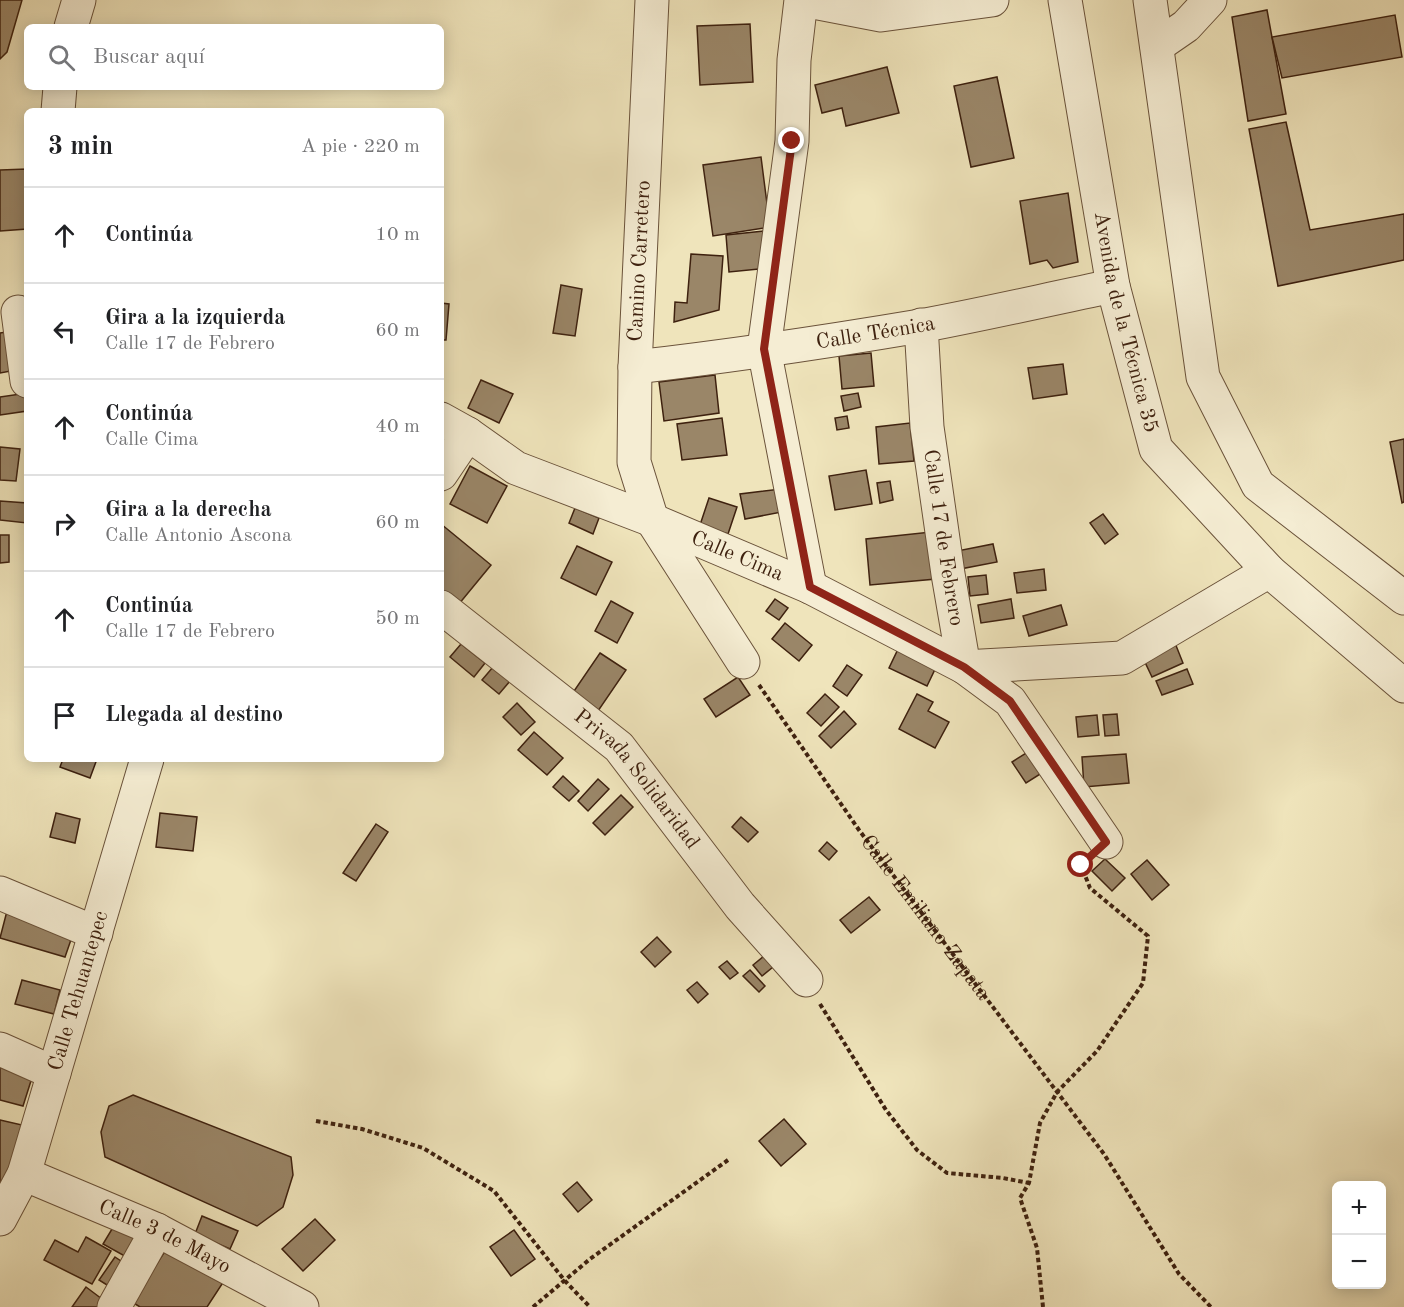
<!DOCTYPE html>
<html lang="es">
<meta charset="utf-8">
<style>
:root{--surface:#fff;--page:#f6f6f6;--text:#202124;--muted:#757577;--line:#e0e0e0}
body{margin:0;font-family:"Old Standard TT",serif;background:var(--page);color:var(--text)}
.controls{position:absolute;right:18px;bottom:18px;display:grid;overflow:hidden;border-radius:9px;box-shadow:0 3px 15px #0003}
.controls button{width:54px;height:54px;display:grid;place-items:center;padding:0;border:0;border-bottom:2px solid var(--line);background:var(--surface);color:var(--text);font:30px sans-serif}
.stop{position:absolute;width:18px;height:18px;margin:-14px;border:4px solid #8f2418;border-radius:50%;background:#fff}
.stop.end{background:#8f2418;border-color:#fff;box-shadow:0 2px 6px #0008}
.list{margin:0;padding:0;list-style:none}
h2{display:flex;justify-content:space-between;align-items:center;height:78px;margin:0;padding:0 24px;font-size:26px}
h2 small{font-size:20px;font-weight:400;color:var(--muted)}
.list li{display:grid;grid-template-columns:39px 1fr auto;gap:18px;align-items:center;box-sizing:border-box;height:96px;padding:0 24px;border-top:2px solid var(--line)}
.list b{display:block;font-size:22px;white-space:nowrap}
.list p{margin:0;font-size:20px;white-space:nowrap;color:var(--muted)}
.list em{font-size:20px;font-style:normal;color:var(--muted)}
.icon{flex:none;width:33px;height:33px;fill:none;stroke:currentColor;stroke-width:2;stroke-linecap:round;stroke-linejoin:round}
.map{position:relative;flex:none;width:1404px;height:1307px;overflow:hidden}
.search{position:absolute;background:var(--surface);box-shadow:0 3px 15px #0003;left:24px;top:24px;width:420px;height:66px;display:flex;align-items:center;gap:15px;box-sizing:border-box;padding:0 21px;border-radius:9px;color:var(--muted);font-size:22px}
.panel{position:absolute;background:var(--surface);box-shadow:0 3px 15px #0003;left:24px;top:108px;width:420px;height:654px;border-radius:9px}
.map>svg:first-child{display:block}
</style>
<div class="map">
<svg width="1404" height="1307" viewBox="0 0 1404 1307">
<rect width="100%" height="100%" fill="#efe4bb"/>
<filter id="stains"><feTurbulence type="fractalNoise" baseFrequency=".00333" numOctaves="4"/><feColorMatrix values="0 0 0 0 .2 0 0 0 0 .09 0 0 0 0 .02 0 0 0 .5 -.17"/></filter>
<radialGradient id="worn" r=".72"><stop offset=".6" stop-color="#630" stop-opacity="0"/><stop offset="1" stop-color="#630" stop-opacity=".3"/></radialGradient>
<g fill="#9a8668" stroke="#3e210f" stroke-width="1.5">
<polygon points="0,0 22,0 7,52 0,59"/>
<polygon points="1267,10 1286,114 1248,121 1232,17"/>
<polygon points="1395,15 1402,57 1282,78 1272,37"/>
<polygon points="750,24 753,82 700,85 697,26"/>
<polygon points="887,67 899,113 846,126 842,108 822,113 815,85"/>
<polygon points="997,77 1014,158 971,167 954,86"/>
<polygon points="1286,122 1310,230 1404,214 1404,260 1278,286 1249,129"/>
<polygon points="761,157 770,227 713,236 703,165"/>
<polygon points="27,169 27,229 0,231 0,170"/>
<polygon points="1068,193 1078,262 1053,268 1047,260 1030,264 1020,201"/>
<polygon points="765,231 768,268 729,272 726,235"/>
<polygon points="691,254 723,256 719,310 674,322 675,302 687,303"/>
<polygon points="561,285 582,289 575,336 553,333"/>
<polygon points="441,303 449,304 446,340 441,340"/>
<polygon points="6,332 11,371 0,373 0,333"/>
<polygon points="871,353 874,386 842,389 839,356"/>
<polygon points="1063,364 1067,394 1033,399 1028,368"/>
<polygon points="715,375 719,413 664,421 659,382"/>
<polygon points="481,380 513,394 499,423 468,408"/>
<polygon points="27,393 27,411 0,415 0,397"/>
<polygon points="858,393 861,407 844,411 841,396"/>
<polygon points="847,416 849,428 837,430 835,418"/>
<polygon points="722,418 727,455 682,460 677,424"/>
<polygon points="910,423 914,461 879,464 876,427"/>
<polygon points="1404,439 1404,502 1402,503 1390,442"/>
<polygon points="0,447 20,449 16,481 0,480"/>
<polygon points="470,466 507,486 487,523 450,504"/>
<polygon points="866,470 872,504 835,510 829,476"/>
<polygon points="890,481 893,500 880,503 877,483"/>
<polygon points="781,489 787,511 745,519 740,494"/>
<polygon points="709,498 737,507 728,534 700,525"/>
<polygon points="0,501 27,503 27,523 0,520"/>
<polygon points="575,508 599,518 593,534 569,523"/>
<polygon points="1103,514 1118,534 1105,544 1090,523"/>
<polygon points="441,524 491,565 454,610 441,600"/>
<polygon points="931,532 936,579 870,585 866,539"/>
<polygon points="0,535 9,535 9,562 0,563"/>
<polygon points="993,544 997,562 960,569 957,551"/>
<polygon points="577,546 612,562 596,595 561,578"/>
<polygon points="1044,569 1046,590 1017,593 1014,573"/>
<polygon points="986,575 988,594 970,596 968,577"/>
<polygon points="775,599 788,608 779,620 766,611"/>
<polygon points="1011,599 1014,618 981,623 978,605"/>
<polygon points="611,601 633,613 617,643 595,631"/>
<polygon points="1061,605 1067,625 1029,636 1023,616"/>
<polygon points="785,623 812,645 799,661 772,639"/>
<polygon points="1175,643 1183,663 1152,677 1143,658"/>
<polygon points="461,644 485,663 474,677 450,657"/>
<polygon points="900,645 938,663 927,686 889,668"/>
<polygon points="600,653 626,670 598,711 572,694"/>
<polygon points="847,665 862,675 847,696 833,686"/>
<polygon points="493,667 510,681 499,694 482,680"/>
<polygon points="1187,669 1193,684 1162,695 1156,681"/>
<polygon points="738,677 750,695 716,717 704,699"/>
<polygon points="825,694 839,707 821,726 807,713"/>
<polygon points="917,694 933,702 928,711 949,722 935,748 899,729"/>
<polygon points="517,703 535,722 521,735 503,717"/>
<polygon points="844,711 856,724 831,748 819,736"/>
<polygon points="1117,714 1119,735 1105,736 1103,715"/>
<polygon points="1097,715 1099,735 1078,737 1076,717"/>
<polygon points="534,732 563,758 547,775 518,750"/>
<polygon points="1031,750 1045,771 1026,783 1012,762"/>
<polygon points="1126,754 1129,783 1084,787 1082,757"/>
<polygon points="63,759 97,759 90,778 60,767"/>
<polygon points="563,776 579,791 569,801 553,787"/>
<polygon points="598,779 609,789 588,811 578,801"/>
<polygon points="621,795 633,807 605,835 593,823"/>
<polygon points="56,813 80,819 75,843 50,837"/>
<polygon points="160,813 197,817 193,851 156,847"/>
<polygon points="741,817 758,832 748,842 732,827"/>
<polygon points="376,824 388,832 356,881 343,873"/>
<polygon points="827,842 837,851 829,860 819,851"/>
<polygon points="1105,859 1125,878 1112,891 1092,871"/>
<polygon points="1147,860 1169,885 1152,900 1131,874"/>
<polygon points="869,897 880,910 851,933 840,920"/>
<polygon points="7,911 74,931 65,957 0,938"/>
<polygon points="657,937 671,952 655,967 641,952"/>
<polygon points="769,952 778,963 762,976 753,965"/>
<polygon points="727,961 738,973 730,979 719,967"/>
<polygon points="750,970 765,986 759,992 743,976"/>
<polygon points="22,980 60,990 54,1014 15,1004"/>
<polygon points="697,982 708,994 698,1003 687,990"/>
<polygon points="0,1054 36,1065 23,1106 0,1100"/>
<polygon points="133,1095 291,1157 293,1175 283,1207 257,1226 105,1157 101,1132 109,1106"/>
<polygon points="784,1119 806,1144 781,1166 759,1141"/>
<polygon points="0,1120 22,1125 6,1189 0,1188"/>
<polygon points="577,1182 592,1200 578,1212 563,1194"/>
<polygon points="202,1216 238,1231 230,1249 195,1234"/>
<polygon points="315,1219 335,1240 303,1271 282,1249"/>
<polygon points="115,1224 141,1240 130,1259 103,1244"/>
<polygon points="514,1230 535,1259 511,1276 490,1247"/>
<polygon points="86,1237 111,1251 92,1284 44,1260 55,1240 78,1252"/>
<polygon points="169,1245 224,1281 207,1307 140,1307 132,1302"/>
<polygon points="115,1257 130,1267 115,1290 99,1280"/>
<polygon points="86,1287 110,1305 108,1307 72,1307"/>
</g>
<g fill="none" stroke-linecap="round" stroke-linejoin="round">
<g stroke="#6a523a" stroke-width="35">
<g id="minor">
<polyline points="652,0 635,367 634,462 652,520 743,662"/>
<polyline points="801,0 794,60 792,141 764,349 810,587"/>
<polyline points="803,0 881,15 992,0"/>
<path id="s2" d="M1065,0L1113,286L1156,449L1269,571L1404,686"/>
<polyline points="1150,0 1203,377 1258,485 1404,598"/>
<polyline points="71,27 79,0"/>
<polyline points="1157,46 1186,26 1210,0"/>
<polyline points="58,111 60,87"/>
<polyline points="18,312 27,381"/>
<path id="s3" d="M921,325L927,427L948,574L964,667L1010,701L1106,842"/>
<path id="s4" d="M635,367C730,356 825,342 920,326C985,314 1049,299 1113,286"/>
<path id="s5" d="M441,419L468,434L516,468L652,520L810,587L964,667L1122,658L1269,571"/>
<polyline points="441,474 468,434"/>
<path id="s6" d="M441,607L619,747L740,906L806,980"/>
<polyline points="0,893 96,933"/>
<polyline points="0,1049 54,1073"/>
<path id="s7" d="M24,1174L157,1230L302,1307"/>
<path id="s8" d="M0,1219L24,1174L147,759"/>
<polyline points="114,1307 157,1230"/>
</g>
</g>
<g stroke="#3e210f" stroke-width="4" stroke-dasharray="4.5 3" stroke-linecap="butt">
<path id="s1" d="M759,685L859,830L1104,1154L1179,1274L1211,1307"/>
<polyline points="820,1004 886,1110 917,1150 947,1173 1003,1178 1029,1183"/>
<polyline points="316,1121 362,1129 423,1148 494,1191 565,1281 590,1307"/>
<polyline points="533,1307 590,1259 728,1160"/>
<polyline points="1043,1307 1037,1248 1020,1198 1029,1183 1040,1123 1057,1092 1097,1051 1143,983 1148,936 1090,888 1081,865 1086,861"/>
</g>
<use href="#minor" stroke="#f5edd3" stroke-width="33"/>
</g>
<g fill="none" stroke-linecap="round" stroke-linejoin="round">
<polyline stroke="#8f2418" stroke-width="8" points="792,141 764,349 810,587 964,667 1010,701 1106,842 1081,865"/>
</g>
<g text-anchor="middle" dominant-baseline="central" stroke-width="6" stroke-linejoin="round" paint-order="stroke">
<g font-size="21" fill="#3e210f" stroke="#f5edd3">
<text transform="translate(640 261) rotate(-87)">Camino Carretero</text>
<text stroke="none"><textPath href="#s2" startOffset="328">Avenida de la Técnica 35</textPath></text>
<text stroke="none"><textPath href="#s4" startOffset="243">Calle Técnica</textPath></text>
<text stroke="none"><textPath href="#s3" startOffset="214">Calle 17 de Febrero</textPath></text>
<text stroke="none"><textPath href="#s5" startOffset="328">Calle Cima</textPath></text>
<text stroke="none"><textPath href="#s6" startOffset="262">Privada Solidaridad</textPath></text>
<text stroke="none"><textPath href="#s1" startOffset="286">Calle Emiliano Zapata</textPath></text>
<text stroke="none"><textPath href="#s8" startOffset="242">Calle Tehuantepec</textPath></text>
<text stroke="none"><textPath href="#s7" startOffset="154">Calle 3 de Mayo</textPath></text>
</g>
</g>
<rect width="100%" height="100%" filter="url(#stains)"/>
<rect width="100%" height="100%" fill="url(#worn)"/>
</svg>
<div class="controls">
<button>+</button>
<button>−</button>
</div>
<div class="stop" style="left:1081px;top:865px"></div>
<div class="stop end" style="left:792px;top:141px"></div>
<div class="search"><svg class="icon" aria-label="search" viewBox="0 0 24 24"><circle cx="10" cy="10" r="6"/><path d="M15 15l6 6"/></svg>Buscar aquí</div>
<section class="panel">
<h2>3 min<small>A pie · 220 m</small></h2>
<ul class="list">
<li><svg class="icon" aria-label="ahead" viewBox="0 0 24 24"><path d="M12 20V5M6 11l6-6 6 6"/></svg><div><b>Continúa</b></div><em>10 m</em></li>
<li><svg class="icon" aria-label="left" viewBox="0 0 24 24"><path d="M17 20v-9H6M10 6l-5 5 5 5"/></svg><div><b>Gira a la izquierda</b><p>Calle 17 de Febrero</p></div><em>60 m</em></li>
<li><svg class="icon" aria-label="ahead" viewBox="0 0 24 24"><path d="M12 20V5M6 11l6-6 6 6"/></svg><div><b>Continúa</b><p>Calle Cima</p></div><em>40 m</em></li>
<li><svg class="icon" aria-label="right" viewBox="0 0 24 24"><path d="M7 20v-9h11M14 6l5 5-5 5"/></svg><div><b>Gira a la derecha</b><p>Calle Antonio Ascona</p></div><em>60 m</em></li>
<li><svg class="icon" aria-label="ahead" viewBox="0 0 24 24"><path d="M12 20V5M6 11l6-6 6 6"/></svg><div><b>Continúa</b><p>Calle 17 de Febrero</p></div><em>50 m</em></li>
<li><svg class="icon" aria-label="arrive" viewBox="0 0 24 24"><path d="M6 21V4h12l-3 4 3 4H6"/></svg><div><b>Llegada al destino</b></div></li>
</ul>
</section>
</div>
